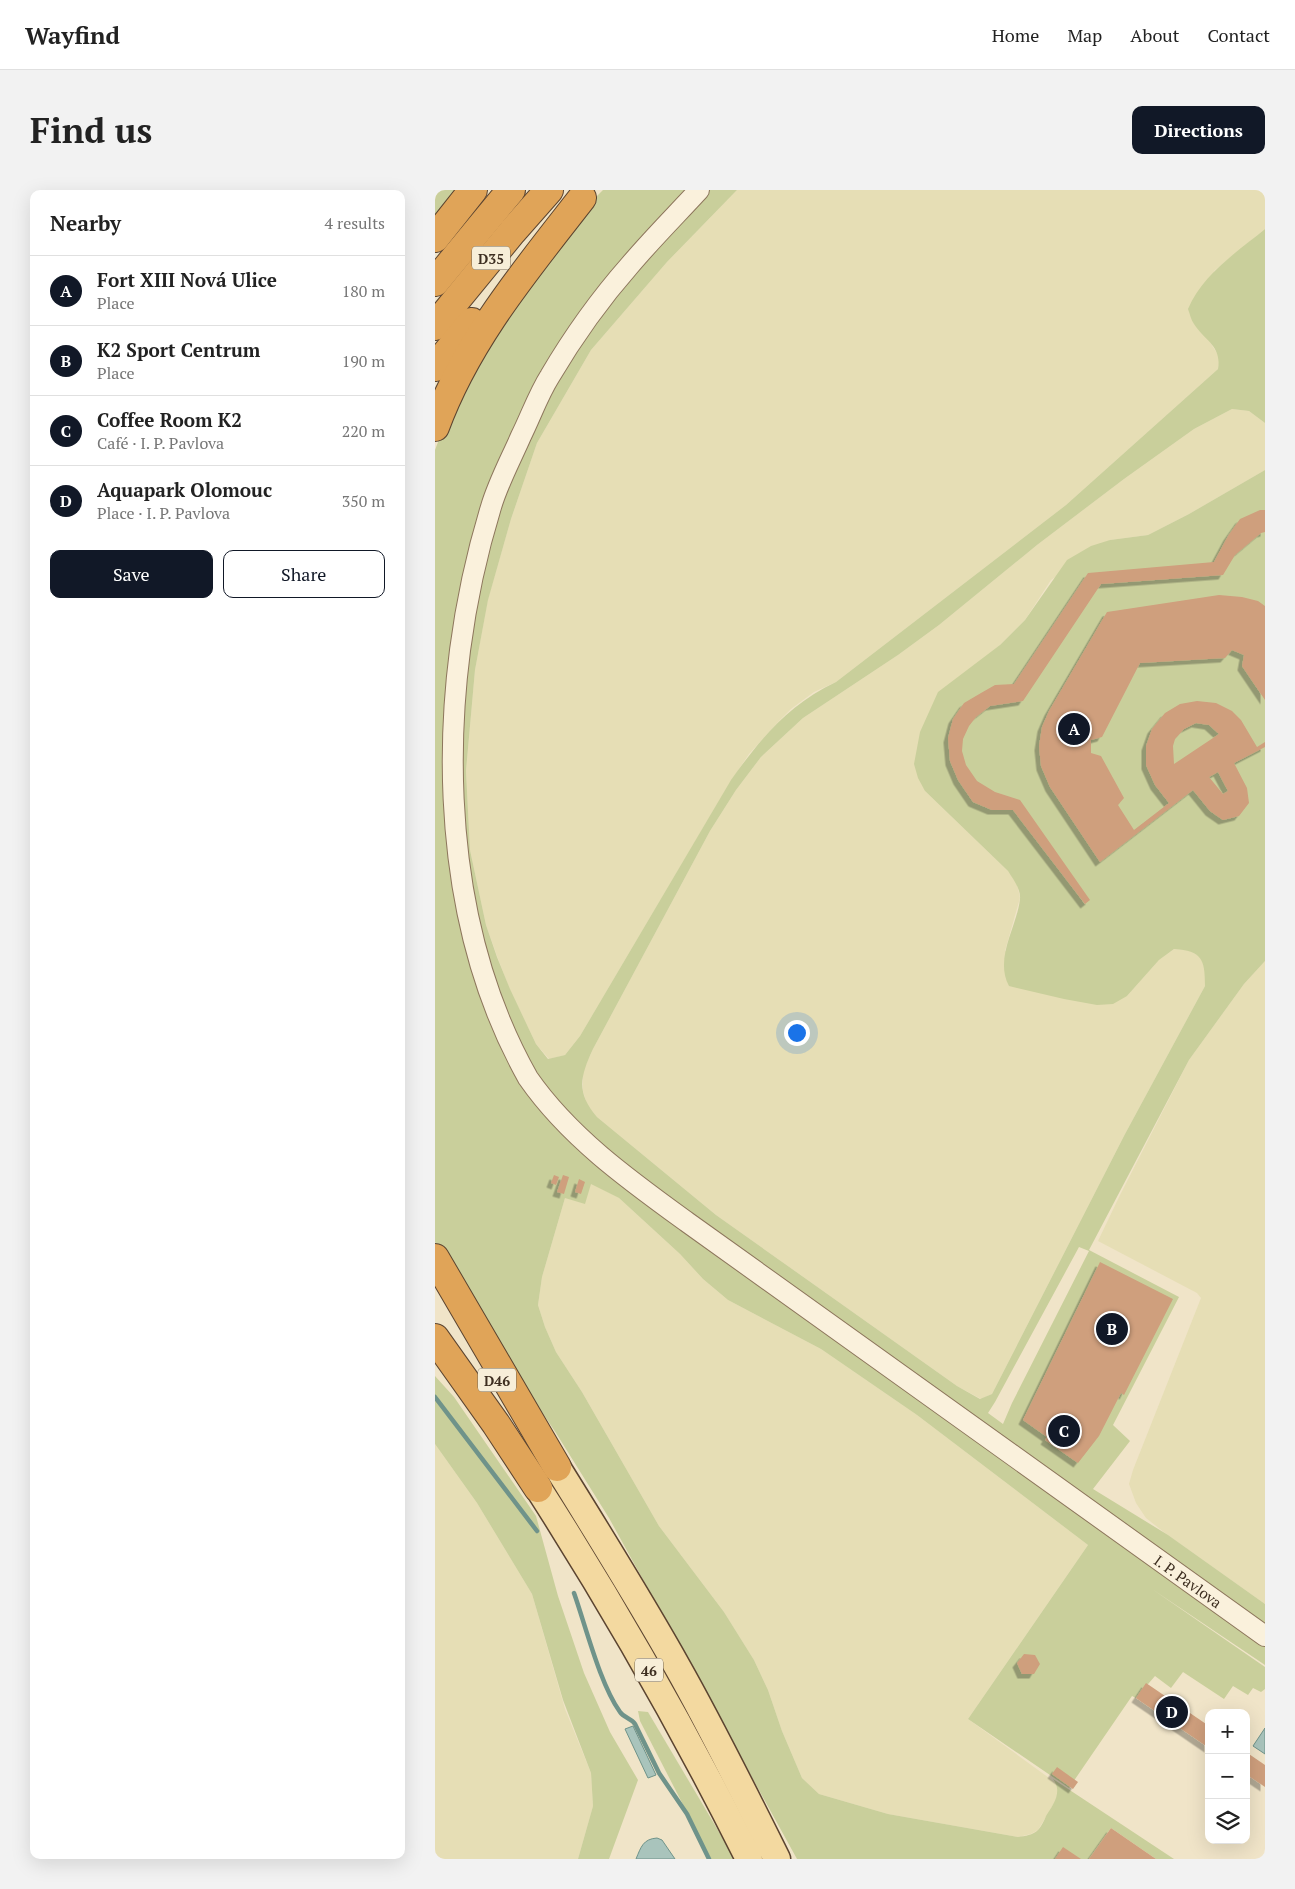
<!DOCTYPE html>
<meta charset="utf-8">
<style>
:root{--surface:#fff;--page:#f2f2f2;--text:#222;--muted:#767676;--line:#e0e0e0;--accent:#111827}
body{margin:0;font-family:"PT Serif",serif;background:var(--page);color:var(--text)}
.controls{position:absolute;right:15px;bottom:15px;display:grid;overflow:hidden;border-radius:10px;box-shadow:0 5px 20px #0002}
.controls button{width:45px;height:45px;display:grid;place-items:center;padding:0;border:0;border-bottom:1px solid var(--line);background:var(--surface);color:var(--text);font:25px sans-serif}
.you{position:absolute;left:361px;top:842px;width:18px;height:18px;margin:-12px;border:4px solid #fff;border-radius:50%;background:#1a73e8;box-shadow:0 0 0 8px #1a73e833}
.badge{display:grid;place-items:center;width:32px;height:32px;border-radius:50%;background:var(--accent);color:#fff;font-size:16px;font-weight:700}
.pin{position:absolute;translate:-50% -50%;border:2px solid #fff;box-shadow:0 1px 5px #0006}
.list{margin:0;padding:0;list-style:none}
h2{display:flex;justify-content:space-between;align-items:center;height:65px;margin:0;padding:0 20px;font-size:21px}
h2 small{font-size:16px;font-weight:400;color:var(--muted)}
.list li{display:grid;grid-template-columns:32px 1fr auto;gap:15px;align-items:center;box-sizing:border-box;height:70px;padding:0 20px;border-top:1px solid var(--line)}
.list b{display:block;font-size:19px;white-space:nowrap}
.list p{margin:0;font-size:16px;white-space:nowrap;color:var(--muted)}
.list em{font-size:16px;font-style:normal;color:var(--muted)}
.actions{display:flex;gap:10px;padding:15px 20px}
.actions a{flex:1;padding:11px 0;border:1px solid var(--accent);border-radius:10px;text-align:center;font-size:18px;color:var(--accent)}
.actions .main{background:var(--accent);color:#fff}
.icon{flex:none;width:28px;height:28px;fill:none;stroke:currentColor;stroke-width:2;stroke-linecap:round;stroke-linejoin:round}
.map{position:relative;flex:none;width:830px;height:1669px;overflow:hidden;border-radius:10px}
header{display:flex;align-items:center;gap:30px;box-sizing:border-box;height:70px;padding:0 25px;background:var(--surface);border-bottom:1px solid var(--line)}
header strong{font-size:24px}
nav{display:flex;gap:28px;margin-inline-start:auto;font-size:18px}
.intro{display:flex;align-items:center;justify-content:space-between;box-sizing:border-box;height:120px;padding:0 30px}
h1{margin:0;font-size:35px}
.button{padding:12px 22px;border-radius:10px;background:var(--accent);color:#fff;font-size:18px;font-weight:700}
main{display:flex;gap:30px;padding:0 30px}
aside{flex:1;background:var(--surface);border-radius:10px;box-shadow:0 5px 20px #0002}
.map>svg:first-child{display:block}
</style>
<header>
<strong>Wayfind</strong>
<nav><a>Home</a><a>Map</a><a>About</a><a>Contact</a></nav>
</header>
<div class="intro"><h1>Find us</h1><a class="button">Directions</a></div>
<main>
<aside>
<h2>Nearby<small>4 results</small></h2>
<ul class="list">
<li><span class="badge">A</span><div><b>Fort XIII Nová Ulice</b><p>Place</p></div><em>180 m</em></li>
<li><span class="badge">B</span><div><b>K2 Sport Centrum</b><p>Place</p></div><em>190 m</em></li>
<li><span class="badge">C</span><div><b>Coffee Room K2</b><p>Café · I. P. Pavlova</p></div><em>220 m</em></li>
<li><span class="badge">D</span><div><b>Aquapark Olomouc</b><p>Place · I. P. Pavlova</p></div><em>350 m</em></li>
</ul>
<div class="actions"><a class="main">Save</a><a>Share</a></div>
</aside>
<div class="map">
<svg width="830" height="1669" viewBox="0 0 830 1669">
<defs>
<filter id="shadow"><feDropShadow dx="-4.5" dy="4.5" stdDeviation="0" flood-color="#0004"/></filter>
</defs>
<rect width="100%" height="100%" fill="#f0e4c8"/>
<g fill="#e6deb5">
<polygon points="302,0 830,0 830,39 779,81 773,149 785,168 783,179 631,315 401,492 379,502 356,519 345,530 314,564 294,594 145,846 130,865 114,869 101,854 75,800 62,766 51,735 35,660 31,581 40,480 53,409 76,329 102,253 156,160 232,72"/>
<polygon points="797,219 814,221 830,233 830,280 754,324 713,345 675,350 616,390 590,430 565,455 490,601 573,681 582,693 585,708 570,761 692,806 724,770 739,759 754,760 762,765 767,769 770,778 770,796 690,944 557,1204 546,1209 522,1196 281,1025 162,927 152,915 148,901 148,881 158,859 275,641 301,600 326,567 368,528 463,465 504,435 602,355 689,289 759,239"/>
<polygon points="830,771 830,1414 730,1343 711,1328 701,1313 694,1294 698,1280 766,1108 762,1103 663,1051 685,1005 754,870 809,794"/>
<polygon points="156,993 184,1008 245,1064 268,1089 293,1110 386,1159 482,1225 653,1355 533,1529 621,1593 623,1601 621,1610 603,1640 596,1644 583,1647 453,1624 384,1604 367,1588 347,1541 333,1500 319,1470 289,1422 224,1336 147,1202 121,1162 110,1137 103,1115 107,1087 130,1008"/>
<polygon points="0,1254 42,1313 97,1404 130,1519 156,1583 158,1616 143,1669 0,1669"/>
</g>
<g fill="#c9cf9b" fill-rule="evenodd">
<polygon points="0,0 22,0 0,25"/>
<path d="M168,0H302L232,72L156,160L102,253L76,329L53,410L40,480L31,581L35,660L51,735L62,767L75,799L101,854L113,869L130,865L145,846L296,590C326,548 353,515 401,492L631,315L783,179C787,156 770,151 759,134C756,130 755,124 753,119C768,84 802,62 830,39V233L814,221L797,219L759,239L689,289L602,355L504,435L463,465L368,528L326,567L301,600L275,641L158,859C145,887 141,902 162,927L281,1025L522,1196L545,1209L557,1204L690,944L770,796C770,769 767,761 739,759L724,770L692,806L678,814L662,815L629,809L574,796C559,768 582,737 585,709C586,699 578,689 573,681L490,601L483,588L479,574L485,542L503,502L565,455L590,430L632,370L656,356L675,350L713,345L754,324L830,280V771L809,794L754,870L654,1060L744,1107L678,1235L695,1251L658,1299L733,1345L830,1414V1475L717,1399L830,1477V1499L826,1502L818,1498L813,1505L798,1496L789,1509L748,1482L736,1498L720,1486L701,1508L697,1506L634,1598L533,1529L653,1355L482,1225L386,1159L293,1110L268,1089L245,1064L184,1008L156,994L150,1014L130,1008L107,1087L103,1115L110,1137L121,1162L147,1202L224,1336L289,1422L319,1470L333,1500L347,1541L367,1588L384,1604L453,1624L583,1647C590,1646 598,1645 603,1640C606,1637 609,1631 611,1626C618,1615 628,1602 618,1589L739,1669H721L676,1638L654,1669H362L174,1328L121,1243L44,1128L0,1052V260L16,218L46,157L152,16ZM644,1057L654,1061L577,1213L568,1234L553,1223L560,1212Z"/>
<polygon points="0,1186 19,1207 101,1326 123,1406 149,1483 175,1542 203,1590 174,1669 143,1669 158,1616 156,1583 128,1510 97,1404 42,1313 0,1254"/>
<polygon points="203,1521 213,1522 300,1669 276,1669 205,1531"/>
</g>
<g fill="#a9c4bc" stroke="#6f938a">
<polygon points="198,1536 221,1585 213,1588 190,1539"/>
<polygon points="830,1538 830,1564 818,1556"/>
<path d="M222,1648L227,1650L240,1669H201C206,1657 208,1649 222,1648Z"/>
</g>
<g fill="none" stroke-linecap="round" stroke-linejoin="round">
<g stroke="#6f938a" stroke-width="4.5">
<polyline points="0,1207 102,1341"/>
<path d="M139,1403C151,1437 165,1494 185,1522C189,1528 196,1528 200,1534L224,1583L252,1624L274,1669"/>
</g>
</g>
<g fill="#cf9f7d" fill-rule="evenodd" filter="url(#shadow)">
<polygon points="825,320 830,320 830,342 826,343 800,365 788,385 666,394 588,511 555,516 541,527 534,536 528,549 527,561 531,575 542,591 560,602 585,610 655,710 650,714 578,620 557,620 538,612 523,590 515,571 513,548 518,529 529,513 546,503 560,495 579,494 653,383 779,372 793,346 805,329"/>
<path d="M784,405L807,407L823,411L830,416V510L807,476L809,465L797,460L790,468L705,473L667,547L656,550V563L666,566L689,608L683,615L699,640L734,613L720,595L711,575V556L717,539L730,523L745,514L762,511L781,513L797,521L806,530L822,557L830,552V557L799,573L812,598L814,613L804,626L788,630L775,621L758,600L665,672L615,597L606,576L604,556L607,537L614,521L672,422ZM761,533L774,535L784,544L739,574L738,556L740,549L749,539ZM783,582L793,601L788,604L774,587Z"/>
<polygon points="119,985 124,987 121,995 116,993"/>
<polygon points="128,985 134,987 129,1004 122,1002"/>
<polygon points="144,989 150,992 146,1004 140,1002"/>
<polygon points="665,1072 738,1109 689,1205 686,1203 664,1246 643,1273 610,1250 612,1247 588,1230"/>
<polygon points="589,1464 600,1465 605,1474 599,1484 587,1484 582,1473"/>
<polygon points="711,1493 774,1536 774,1558 701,1508"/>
<polygon points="811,1562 830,1575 830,1597 811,1584"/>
<polygon points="622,1577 643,1592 638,1599 617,1584"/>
<polygon points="676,1638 721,1669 654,1669"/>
<polygon points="628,1657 646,1669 620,1669"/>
</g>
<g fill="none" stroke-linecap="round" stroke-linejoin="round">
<g stroke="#8d765c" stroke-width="22">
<g id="minor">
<path id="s1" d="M264,0C241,25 217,49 195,75C165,109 138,147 115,186C103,205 96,226 86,246C76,269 63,293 56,317C0,499 0,723 93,888C134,947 194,990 252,1032L830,1446"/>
</g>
</g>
<g stroke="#5b4430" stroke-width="29">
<g id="major">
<path d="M122,1277C163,1343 205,1410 243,1478C278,1540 310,1605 342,1669"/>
<path d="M103,1298C180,1418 250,1541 314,1669"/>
</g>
</g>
<g stroke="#5b4430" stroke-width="30">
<g id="highway">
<polyline points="0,48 38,0"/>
<polyline points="0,92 76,0"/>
<polyline points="0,136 77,42 114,0"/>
<polyline points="0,177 37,132"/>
<path d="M0,237C32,150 91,80 147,8"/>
<polyline points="0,1068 122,1277"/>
<polyline points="0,1148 61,1234 103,1298"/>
</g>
</g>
<use href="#minor" stroke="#faf1dc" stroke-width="20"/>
<use href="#major" stroke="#f3d9a0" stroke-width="26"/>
<use href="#highway" stroke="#e0a458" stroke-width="28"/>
</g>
<g text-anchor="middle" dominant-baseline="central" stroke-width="5" stroke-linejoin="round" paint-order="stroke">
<g fill="#f7eed8" stroke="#756857" stroke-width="1">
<rect x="37" y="56.5" width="38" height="23" rx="4"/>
<rect x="43" y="1178.5" width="38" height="23" rx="4"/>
<rect x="200" y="1468.5" width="28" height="23" rx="4"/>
</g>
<g font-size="14" font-weight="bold" fill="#3d2e20">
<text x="56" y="68">D35</text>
<text x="62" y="1190">D46</text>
<text x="214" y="1480">46</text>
</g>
<g font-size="15" fill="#3d2e20" stroke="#f7eed8">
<text stroke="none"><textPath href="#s1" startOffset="1802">I. P. Pavlova</textPath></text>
</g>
</g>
</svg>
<div class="controls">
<button>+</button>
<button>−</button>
<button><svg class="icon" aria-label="layers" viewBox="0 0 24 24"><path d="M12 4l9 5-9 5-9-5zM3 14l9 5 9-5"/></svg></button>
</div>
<div class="you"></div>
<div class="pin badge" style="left:639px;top:539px">A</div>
<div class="pin badge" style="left:677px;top:1139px">B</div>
<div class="pin badge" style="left:629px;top:1241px">C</div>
<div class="pin badge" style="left:737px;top:1522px">D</div>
</div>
</main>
